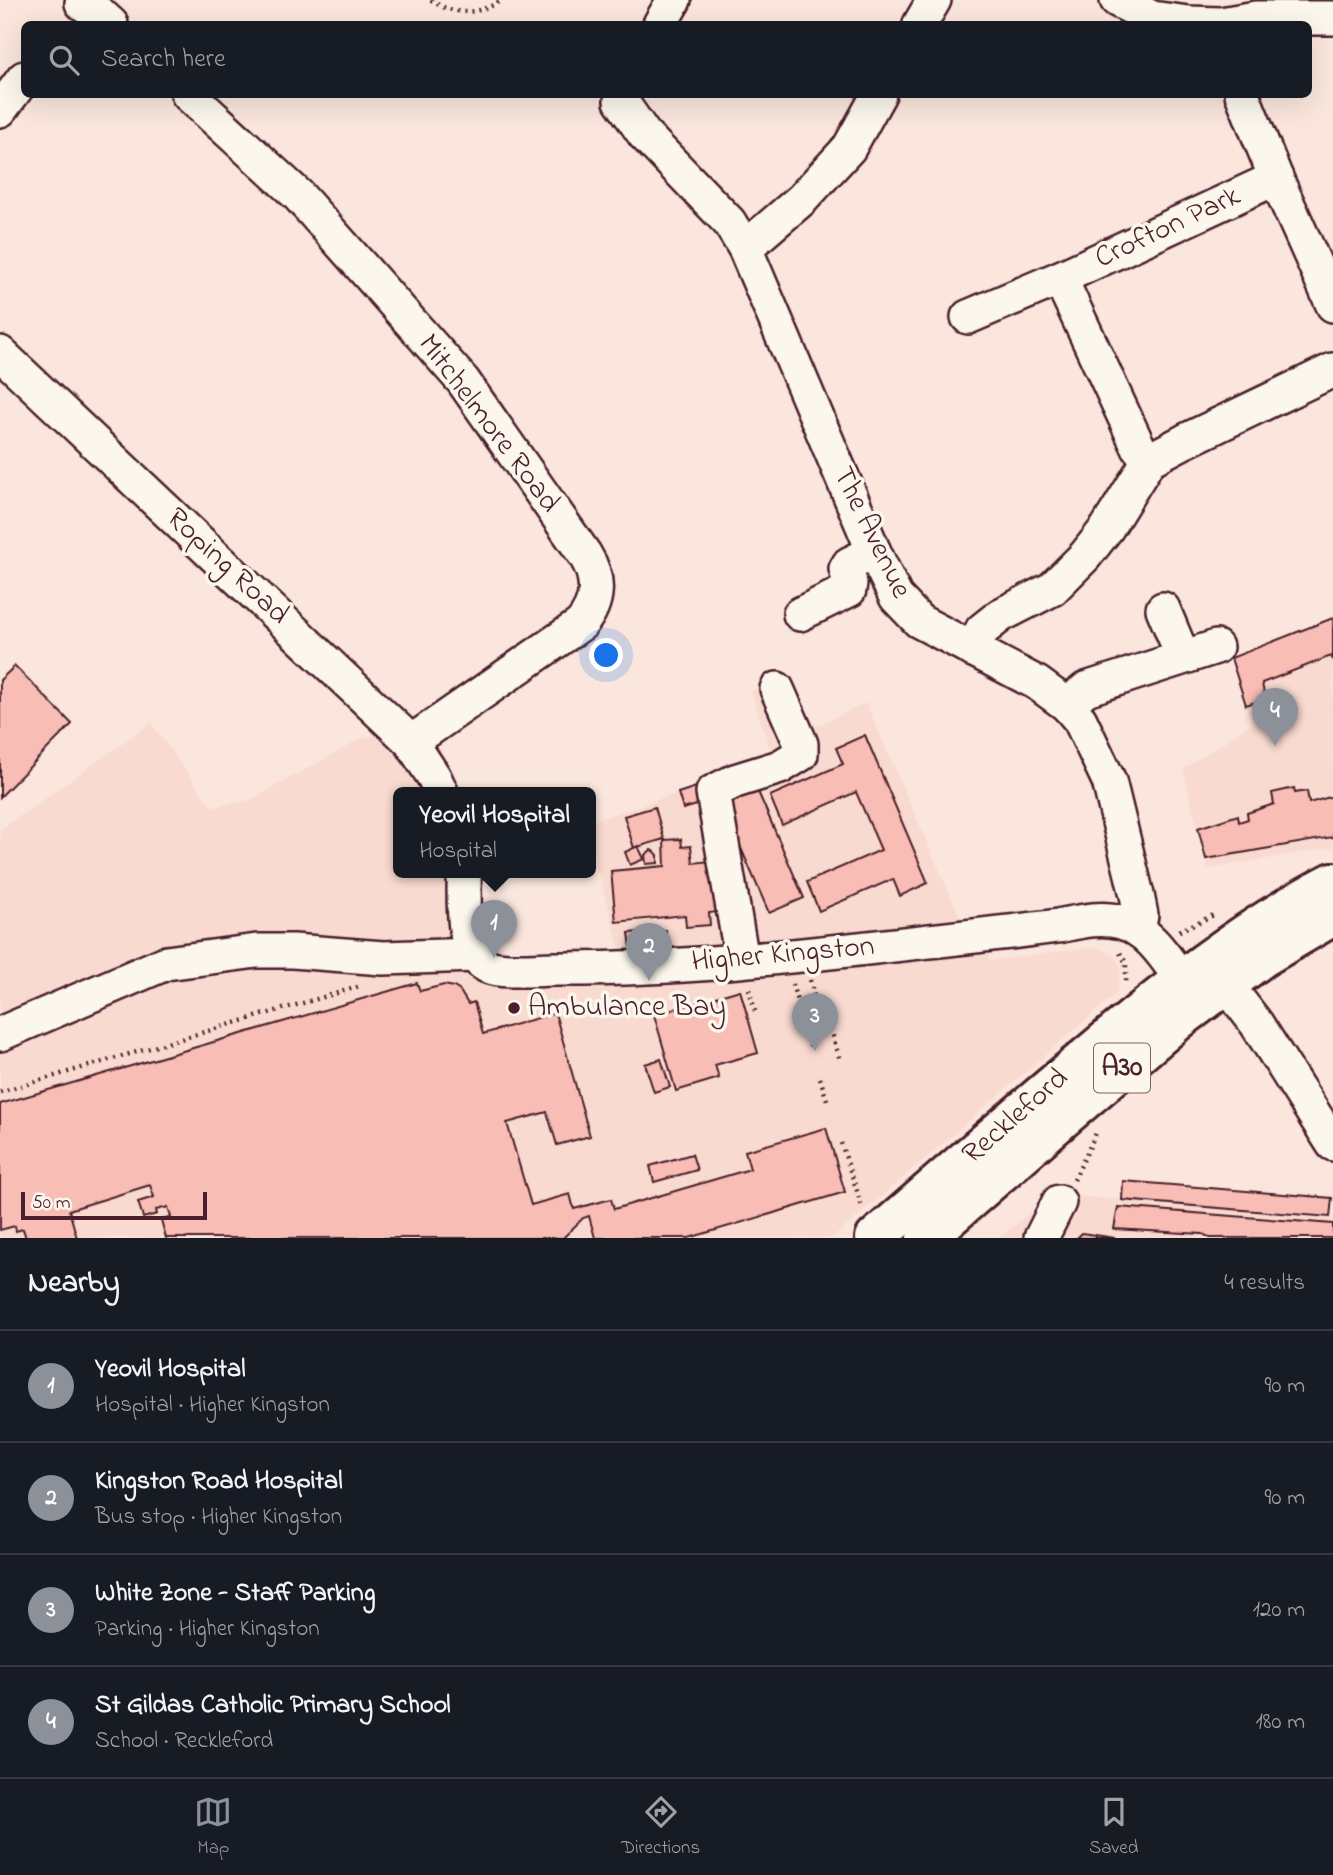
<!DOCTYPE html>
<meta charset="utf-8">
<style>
:root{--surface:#171b24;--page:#242831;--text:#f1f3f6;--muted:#9ea1a6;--line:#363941;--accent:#8c9099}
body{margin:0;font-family:"Indie Flower",sans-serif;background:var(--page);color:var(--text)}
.scale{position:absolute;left:21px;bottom:18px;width:186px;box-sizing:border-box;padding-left:7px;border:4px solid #4a1f2b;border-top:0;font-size:19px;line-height:24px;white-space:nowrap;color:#4a1f2b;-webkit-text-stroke:5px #fbf7ec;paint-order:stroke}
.you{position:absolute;left:607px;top:656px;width:24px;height:24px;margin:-18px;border:5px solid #fff;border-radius:50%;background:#1a73e8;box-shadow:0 0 0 10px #1a73e833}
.badge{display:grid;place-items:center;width:46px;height:46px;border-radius:50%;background:var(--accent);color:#fff;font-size:23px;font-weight:700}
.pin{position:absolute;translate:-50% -58px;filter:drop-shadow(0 2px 4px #0008)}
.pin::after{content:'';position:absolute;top:37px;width:24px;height:21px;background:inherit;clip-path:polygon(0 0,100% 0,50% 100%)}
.popup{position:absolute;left:393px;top:787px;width:203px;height:91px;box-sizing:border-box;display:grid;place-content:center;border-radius:10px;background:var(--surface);filter:drop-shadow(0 2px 5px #0005);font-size:23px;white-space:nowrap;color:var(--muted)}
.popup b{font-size:26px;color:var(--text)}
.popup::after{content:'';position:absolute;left:50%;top:100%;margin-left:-14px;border:14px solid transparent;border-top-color:var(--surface)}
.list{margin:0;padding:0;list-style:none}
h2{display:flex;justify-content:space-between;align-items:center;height:91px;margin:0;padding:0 28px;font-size:30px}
h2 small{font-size:23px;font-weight:400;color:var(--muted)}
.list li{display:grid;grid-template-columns:46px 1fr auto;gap:21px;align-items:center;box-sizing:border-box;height:112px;padding:0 28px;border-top:2px solid var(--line)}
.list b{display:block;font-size:26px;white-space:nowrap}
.list p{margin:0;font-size:23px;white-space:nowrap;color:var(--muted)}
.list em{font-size:23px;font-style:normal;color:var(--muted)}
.icon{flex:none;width:38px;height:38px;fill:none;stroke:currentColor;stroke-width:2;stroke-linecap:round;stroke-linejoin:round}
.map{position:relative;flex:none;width:1333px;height:1238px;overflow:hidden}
.search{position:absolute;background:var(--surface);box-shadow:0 7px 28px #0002;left:21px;right:21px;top:21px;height:77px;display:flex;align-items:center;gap:18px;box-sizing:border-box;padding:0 24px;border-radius:10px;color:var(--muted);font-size:26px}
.sheet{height:539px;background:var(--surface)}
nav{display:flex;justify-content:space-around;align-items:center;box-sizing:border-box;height:98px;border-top:2px solid var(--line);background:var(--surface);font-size:19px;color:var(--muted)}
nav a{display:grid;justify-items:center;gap:4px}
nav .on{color:var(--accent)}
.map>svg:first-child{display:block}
</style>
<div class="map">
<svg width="1333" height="1238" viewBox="0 0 1333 1238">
<rect width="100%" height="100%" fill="#fae6dc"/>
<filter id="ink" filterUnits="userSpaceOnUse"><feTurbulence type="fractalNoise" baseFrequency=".0143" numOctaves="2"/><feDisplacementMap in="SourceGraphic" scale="14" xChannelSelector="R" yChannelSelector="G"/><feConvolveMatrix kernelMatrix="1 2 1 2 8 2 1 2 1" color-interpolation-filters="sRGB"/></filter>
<g filter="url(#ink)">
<g fill="#f9dad0">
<polygon points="1333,618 1333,847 1208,869 1183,769 1252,723 1231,658"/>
<polygon points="783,676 808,730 866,703 962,922 988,953 989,961 1095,947 1112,954 1121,966 1117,993 833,1238 0,1238 0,830 151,723 212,807 251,800 360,739 414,724 456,792 398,792 398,872 478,872 481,881 482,929 489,940 509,951 621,953 590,843 590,822 774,761 751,691"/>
<polygon points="1053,1194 1333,1217 1333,1238 999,1238"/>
</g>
<g fill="#f8bdb5" stroke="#4a1f2b" stroke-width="2">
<polygon points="1333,618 1333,660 1331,656 1262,683 1265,699 1246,705 1231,658"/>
<polygon points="15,666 72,724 0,797 0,680"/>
<polygon points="865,735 928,883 900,896 893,879 819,911 807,882 881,850 856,792 782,825 770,796 843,764 836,748"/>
<polygon points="699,786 704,803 683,809 678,793"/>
<polygon points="756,787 804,898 769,913 721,802"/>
<polygon points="1294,788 1295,793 1307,791 1309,803 1333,796 1333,837 1206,859 1198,828 1238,815 1239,822 1248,819 1247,813 1274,804 1272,793"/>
<polygon points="655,807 664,839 634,848 624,816"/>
<polygon points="681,839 682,847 691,846 693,863 720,860 725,911 709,913 710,925 686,927 685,915 616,922 611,871 665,866 664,840"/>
<polygon points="638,846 644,859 630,865 625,852"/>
<polygon points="651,850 655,852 658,855 658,863 646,864 645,855"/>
<polygon points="666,930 667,944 631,948 629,933"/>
<polygon points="417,983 420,991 444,985 454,987 460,991 468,1004 474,1002 483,1034 555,1013 590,1136 557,1145 547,1112 507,1123 531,1205 570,1194 574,1209 611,1199 614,1209 750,1169 745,1151 826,1128 845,1192 689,1238 595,1238 589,1216 583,1218 563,1238 166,1238 161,1220 171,1217 168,1207 156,1210 157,1214 143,1218 142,1214 138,1202 154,1197 150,1185 69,1210 77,1238 26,1238 23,1229 16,1231 15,1226 0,1230 0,1104"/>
<polygon points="740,990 758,1053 715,1065 719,1078 676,1091 654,1015"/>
<polygon points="661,1059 670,1087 654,1092 645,1064"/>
<polygon points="692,1154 697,1170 654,1182 650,1166"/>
<polygon points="1123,1181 1332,1198 1330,1217 1122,1200"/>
<polygon points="1118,1207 1333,1224 1333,1238 1210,1238 1203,1234 1114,1229"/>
<polygon points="1082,1233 1115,1238 1077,1238"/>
</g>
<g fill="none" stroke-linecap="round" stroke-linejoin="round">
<g stroke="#4a1f2b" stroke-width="38">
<g id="minor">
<polyline points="1117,0 1152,18 1188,23 1221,24 1256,18 1333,18"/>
<polyline points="82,3 101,15 111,24"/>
<polyline points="660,24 674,0"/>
<polyline points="920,24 934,0"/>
<path d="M188,94L298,195L463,381L585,555C600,579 599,602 581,624L411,742"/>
<polyline points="622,94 621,101 644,134 729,222 745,248 874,552 896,597 919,621 1037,683 1067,705 1080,720 1109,781 1137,895 1141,915 1138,930"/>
<polyline points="0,110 24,78"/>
<polyline points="1276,178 1333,305"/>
<polyline points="745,248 802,199 849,148 879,94"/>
<polyline points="1060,278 1276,178 1242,94"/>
<polyline points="968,317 1060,278 1139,448 1149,460"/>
<polyline points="0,353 411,742 434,777 441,792"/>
<polyline points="1163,609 1183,657"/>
<polyline points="800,614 849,590 850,583 846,569 849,564 874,552"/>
<polyline points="973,650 982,630 1001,615 1052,589 1085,556 1107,528 1149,460 1185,441 1333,370"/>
<polyline points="1067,705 1086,689 1216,647"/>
<path d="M464,872C465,899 459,951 487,966C501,973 539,969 556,969C708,970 860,948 1010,932C1026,930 1042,928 1058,926C1078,922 1100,916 1121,922C1148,929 1166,958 1181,979"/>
<polyline points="742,960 713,792 735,781 780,767 801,754 801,744 777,689"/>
<polyline points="1226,984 1256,1023 1333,1144"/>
<polyline points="0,1034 166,963 257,951 293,951 383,958 476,955"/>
<polyline points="1041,1238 1059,1202"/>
</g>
</g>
<g stroke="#4a1f2b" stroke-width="44">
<g id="major">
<path d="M875,1238C945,1177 1015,1116 1086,1057C1163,992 1242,929 1333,882"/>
<polyline points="926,1238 1066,1116 1180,1019 1262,958 1333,916"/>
</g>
</g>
<g stroke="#4a1f2b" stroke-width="4.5" stroke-dasharray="2 5" stroke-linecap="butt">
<path d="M431,0C453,16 479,15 502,0"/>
<polyline points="1179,931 1216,914"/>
<polyline points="1120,953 1126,963 1126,984"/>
<polyline points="810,980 815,1000 823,1003 840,1060"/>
<polyline points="792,984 812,1050"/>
<polyline points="749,989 756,1015"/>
<polyline points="820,1078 827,1100"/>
<polyline points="0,1092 361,986"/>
<polyline points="841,1143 863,1209"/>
<polyline points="1074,1180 1097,1131"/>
</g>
<use href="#minor" stroke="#fbf7ec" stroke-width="33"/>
<use href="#major" stroke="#fbf7ec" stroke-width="38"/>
</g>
</g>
<circle fill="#4a1f2b" stroke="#fbf7ec" stroke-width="2.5" cx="514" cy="1008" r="7"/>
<g text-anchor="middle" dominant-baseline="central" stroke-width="7" stroke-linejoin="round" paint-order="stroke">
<rect fill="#fbf7ec" stroke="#7f6065" stroke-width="2" x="1094" y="1043.5" width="56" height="49" rx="5"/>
<g font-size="28" font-weight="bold" fill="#4a1f2b">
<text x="1122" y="1068">A30</text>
</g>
<g font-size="30" fill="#4a1f2b" stroke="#fbf7ec">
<text transform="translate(1168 228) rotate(-25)">Crofton Park</text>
<text transform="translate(488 424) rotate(53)">Mitchelmore Road</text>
<text transform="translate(871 533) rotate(64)">The Avenue</text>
<text transform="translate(227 567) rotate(43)">Roping Road</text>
<text transform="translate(783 955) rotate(-5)">Higher Kingston</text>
<text transform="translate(1016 1117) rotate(-41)">Reckleford</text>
</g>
<g font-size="30" fill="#4a1f2b" stroke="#fbf7ec" text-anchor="start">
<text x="528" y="1008">Ambulance Bay</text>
</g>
</g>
</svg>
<div class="scale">50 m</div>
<div class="you"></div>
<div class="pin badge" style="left:494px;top:958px">1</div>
<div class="popup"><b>Yeovil Hospital</b>Hospital</div>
<div class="pin badge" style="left:649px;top:981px">2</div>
<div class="pin badge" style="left:815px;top:1051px">3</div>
<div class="pin badge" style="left:1275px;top:746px">4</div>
<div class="search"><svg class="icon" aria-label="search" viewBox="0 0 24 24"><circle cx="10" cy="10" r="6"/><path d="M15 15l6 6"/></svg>Search here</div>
</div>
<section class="sheet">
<h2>Nearby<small>4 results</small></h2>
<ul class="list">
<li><span class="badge">1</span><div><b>Yeovil Hospital</b><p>Hospital · Higher Kingston</p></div><em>90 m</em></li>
<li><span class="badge">2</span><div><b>Kingston Road Hospital</b><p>Bus stop · Higher Kingston</p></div><em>90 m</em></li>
<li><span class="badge">3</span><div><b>White Zone - Staff Parking</b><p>Parking · Higher Kingston</p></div><em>120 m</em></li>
<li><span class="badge">4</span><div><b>St Gildas Catholic Primary School</b><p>School · Reckleford</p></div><em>180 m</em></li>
</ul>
</section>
<nav>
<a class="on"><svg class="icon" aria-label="map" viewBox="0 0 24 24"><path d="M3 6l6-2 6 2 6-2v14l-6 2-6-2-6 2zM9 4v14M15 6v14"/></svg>Map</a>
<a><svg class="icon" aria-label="directions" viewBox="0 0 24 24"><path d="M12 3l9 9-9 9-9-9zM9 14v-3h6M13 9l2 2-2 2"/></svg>Directions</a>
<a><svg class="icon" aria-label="saved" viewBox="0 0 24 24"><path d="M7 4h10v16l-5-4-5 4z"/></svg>Saved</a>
</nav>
